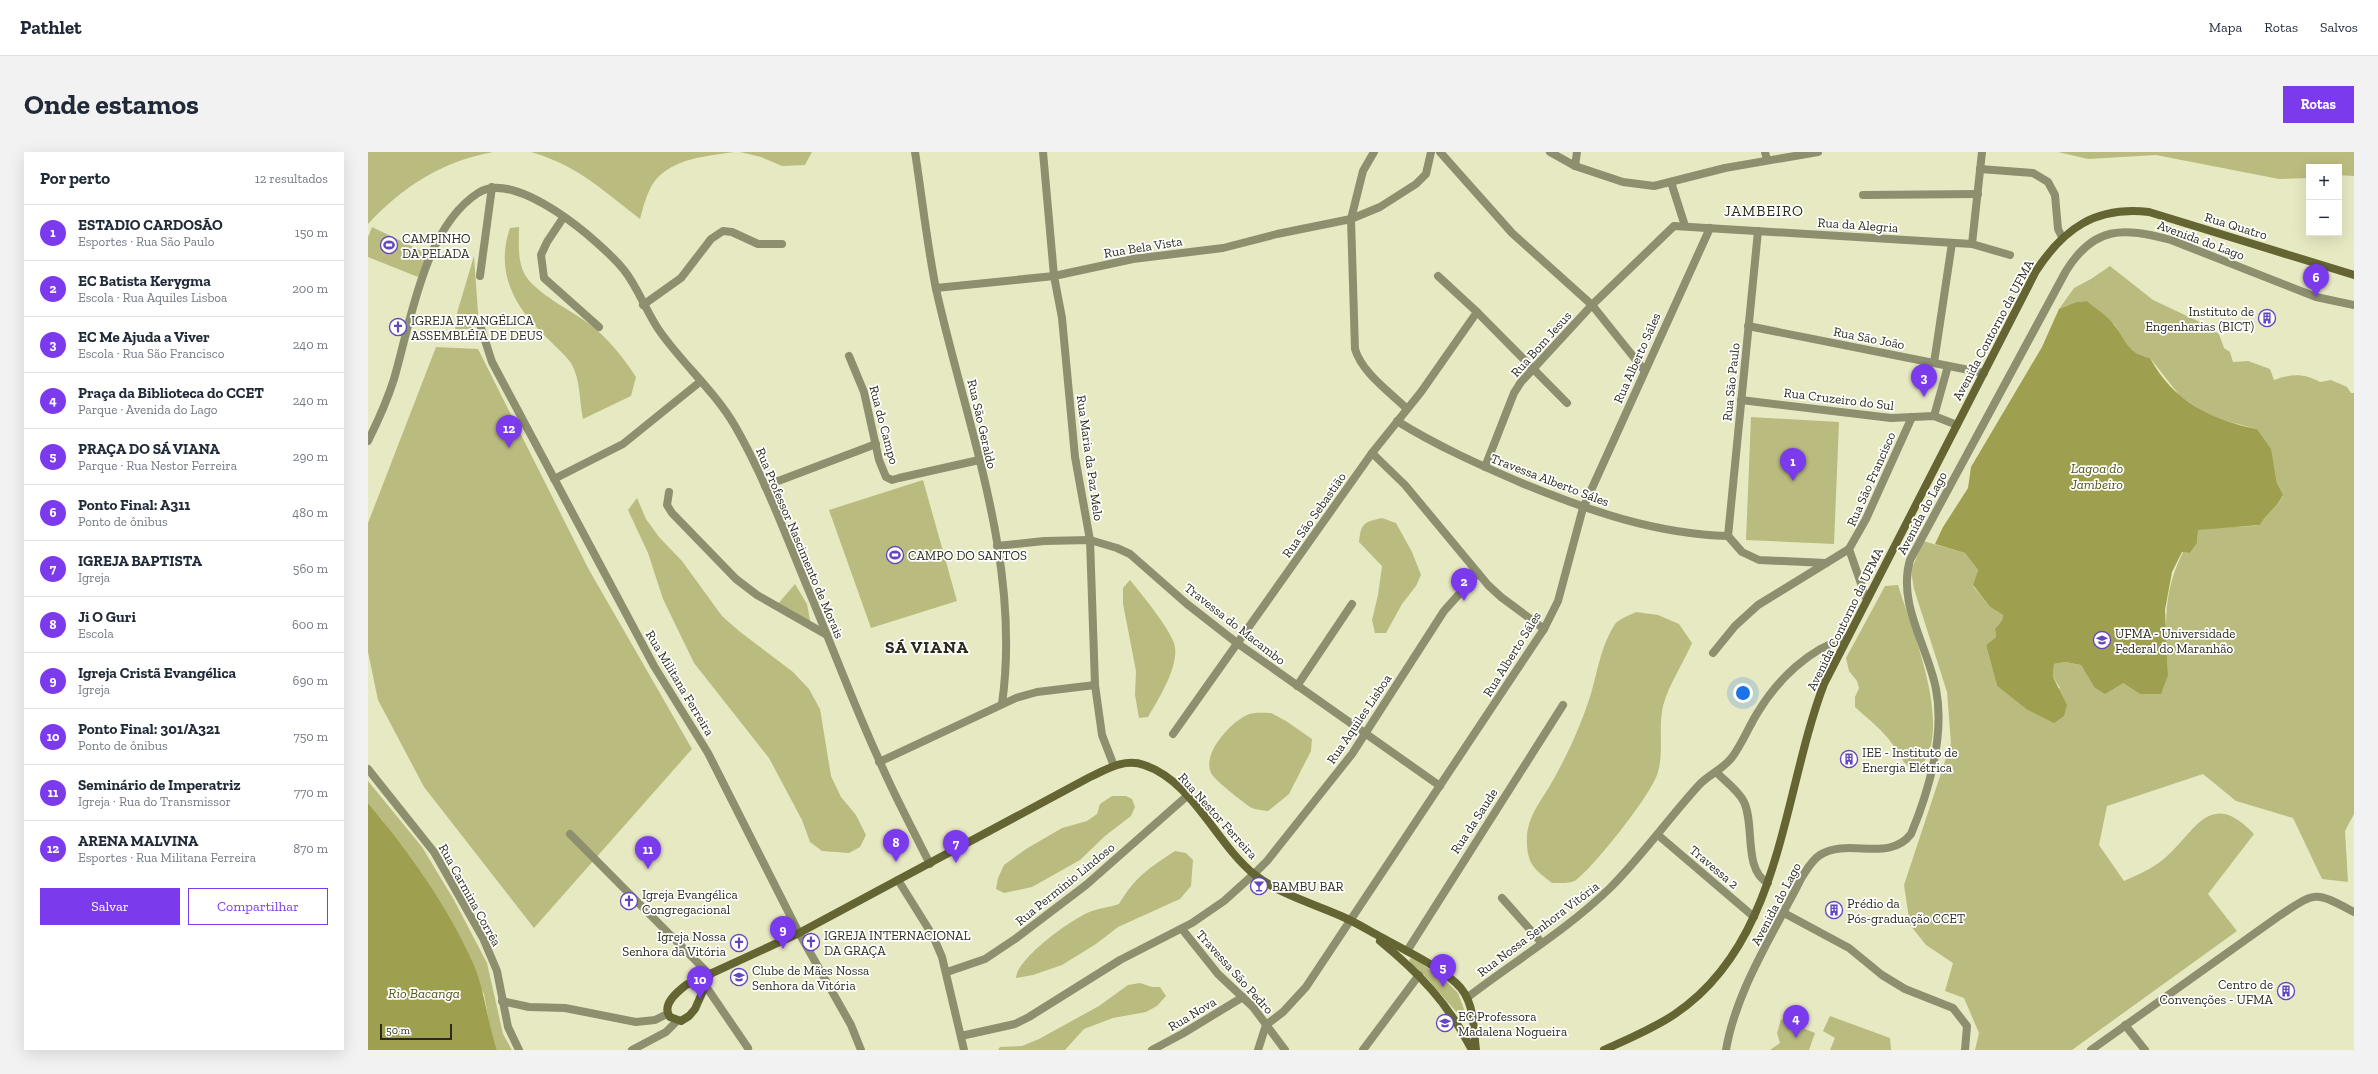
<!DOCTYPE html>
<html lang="pt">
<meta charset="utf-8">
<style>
:root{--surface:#fff;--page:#f2f2f3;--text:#1f2937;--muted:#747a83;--line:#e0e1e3;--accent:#7c3aed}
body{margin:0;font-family:"Zilla Slab",serif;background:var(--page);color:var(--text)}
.controls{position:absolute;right:12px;top:12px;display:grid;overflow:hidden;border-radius:0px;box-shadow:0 4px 16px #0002}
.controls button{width:36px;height:36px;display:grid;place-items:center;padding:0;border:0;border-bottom:1px solid var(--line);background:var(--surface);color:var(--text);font:20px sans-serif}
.scale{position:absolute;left:12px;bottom:10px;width:72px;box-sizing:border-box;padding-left:4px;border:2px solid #2b2c1d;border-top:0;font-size:11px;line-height:14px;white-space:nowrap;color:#2b2c1d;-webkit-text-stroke:3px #fff;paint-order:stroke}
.you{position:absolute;left:1375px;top:541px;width:14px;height:14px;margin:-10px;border:3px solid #fff;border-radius:50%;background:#1a73e8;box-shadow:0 0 0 6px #1a73e833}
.badge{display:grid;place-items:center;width:26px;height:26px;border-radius:50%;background:var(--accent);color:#fff;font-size:13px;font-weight:700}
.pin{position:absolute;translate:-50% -33px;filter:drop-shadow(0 1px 2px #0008)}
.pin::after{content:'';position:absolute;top:21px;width:14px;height:12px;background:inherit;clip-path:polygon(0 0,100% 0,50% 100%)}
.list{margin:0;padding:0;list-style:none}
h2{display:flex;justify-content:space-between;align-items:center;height:52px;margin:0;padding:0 16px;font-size:17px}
h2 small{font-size:13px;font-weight:400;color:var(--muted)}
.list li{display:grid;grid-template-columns:26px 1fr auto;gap:12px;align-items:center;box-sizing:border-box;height:56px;padding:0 16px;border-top:1px solid var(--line)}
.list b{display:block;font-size:15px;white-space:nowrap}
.list p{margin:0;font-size:13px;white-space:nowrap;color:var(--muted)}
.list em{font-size:13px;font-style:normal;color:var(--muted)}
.actions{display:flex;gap:8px;padding:12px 16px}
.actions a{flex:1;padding:9px 0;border:1px solid var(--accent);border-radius:0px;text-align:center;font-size:14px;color:var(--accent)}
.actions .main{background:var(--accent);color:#fff}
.map{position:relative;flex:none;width:1986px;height:898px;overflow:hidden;border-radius:0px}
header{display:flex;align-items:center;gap:24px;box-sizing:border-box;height:56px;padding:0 20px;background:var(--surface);border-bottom:1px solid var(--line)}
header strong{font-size:19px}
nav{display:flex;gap:22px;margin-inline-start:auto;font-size:14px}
.intro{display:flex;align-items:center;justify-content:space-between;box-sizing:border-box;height:96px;padding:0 24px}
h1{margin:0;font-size:28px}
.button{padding:10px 18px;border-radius:0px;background:var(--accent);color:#fff;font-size:14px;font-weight:700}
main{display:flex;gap:24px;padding:0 24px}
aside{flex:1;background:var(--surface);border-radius:0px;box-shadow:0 4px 16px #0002}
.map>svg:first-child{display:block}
</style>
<header>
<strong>Pathlet</strong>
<nav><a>Mapa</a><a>Rotas</a><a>Salvos</a></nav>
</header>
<div class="intro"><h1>Onde estamos</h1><a class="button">Rotas</a></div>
<main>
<aside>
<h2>Por perto<small>12 resultados</small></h2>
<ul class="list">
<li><span class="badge">1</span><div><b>ESTADIO CARDOSÃO</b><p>Esportes · Rua São Paulo</p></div><em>150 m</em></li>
<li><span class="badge">2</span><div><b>EC Batista Kerygma</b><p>Escola · Rua Aquiles Lisboa</p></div><em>200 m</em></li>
<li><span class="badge">3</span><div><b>EC Me Ajuda a Viver</b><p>Escola · Rua São Francisco</p></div><em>240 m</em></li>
<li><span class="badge">4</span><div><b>Praça da Biblioteca do CCET</b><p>Parque · Avenida do Lago</p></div><em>240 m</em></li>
<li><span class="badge">5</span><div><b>PRAÇA DO SÁ VIANA</b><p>Parque · Rua Nestor Ferreira</p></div><em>290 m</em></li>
<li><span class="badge">6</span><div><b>Ponto Final: A311</b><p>Ponto de ônibus</p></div><em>480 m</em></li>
<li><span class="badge">7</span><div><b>IGREJA BAPTISTA</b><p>Igreja</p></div><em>560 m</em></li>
<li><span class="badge">8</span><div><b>Ji O Guri</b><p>Escola</p></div><em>600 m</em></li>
<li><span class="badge">9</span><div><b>Igreja Cristã Evangélica</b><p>Igreja</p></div><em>690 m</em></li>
<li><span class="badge">10</span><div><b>Ponto Final: 301/A321</b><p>Ponto de ônibus</p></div><em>750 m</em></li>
<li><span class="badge">11</span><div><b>Seminário de Imperatriz</b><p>Igreja · Rua do Transmissor</p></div><em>770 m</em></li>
<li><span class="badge">12</span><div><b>ARENA MALVINA</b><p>Esportes · Rua Militana Ferreira</p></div><em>870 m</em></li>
</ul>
<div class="actions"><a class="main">Salvar</a><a>Compartilhar</a></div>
</aside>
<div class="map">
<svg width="1986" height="898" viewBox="0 0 1986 898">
<rect width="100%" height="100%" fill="#e7e9c3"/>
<g fill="#babc7f">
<path d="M0,0H125C75,9 34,35 0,72Z"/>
<path d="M163,0H366C340,4 304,6 286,30C279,40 275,56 272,67C234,38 211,14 163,0Z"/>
<polygon points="372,0 444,0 437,13 414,14 393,5"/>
<polygon points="1690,0 1986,0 1986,24 1971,23 1971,15 1941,15 1941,26 1911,27 1788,3 1720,7"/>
<polygon points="4,75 60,102 50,125 0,105 0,85"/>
<path d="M151,75C151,91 149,108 157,123C168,141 202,158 220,171C239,185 255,205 268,225L263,244L215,267C211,249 213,228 203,211C194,199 181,189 171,178C143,149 128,116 142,76Z"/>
<polygon points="106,104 111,175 87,179 89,161"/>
<path d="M1742,114L1785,148L1836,172L1851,182L1856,196L1862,200L1865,210L1880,209L1902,217L1906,228C1923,222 1935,221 1952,230L1963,228L1979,235L1983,241H1986V662L1977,679L1980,730L1954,727L1925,666L1868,649L1835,622L1739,654L1731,693L1756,729C1767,724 1779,719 1789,712C1825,688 1838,631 1886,682L1840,742L1869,779L1704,898H1607L1611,881L1596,846L1577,839L1585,811L1558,793L1542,773L1536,733L1583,591L1579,540L1546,437L1543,419L1555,389L1597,401L1610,418L1605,434L1622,455L1635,463L1634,468L1627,477L1628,485L1618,493L1629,534L1658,557L1692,536L1685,525L1686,512L1697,510L1713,513L1726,535L1755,531L1772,542L1800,523C1798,476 1793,444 1815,400L1822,401L1829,391L1830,378C1850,374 1871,376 1892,373C1898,362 1909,356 1915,344L1909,331L1906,314L1889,277L1843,265L1812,244L1782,206L1773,204L1760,196L1747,173L1719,149L1708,150L1691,157L1706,136L1723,127Z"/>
<polygon points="68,195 110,197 220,416 324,597 166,776 56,635 10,548 0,500 0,371"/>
<polygon points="1383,265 1471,270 1466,392 1378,388"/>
<polygon points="555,328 589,449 503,476 461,358"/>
<polygon points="269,346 278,367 291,385 314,409 354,464 371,479 425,520 441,537 452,557 463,624 473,645 488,663 498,683 492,695 481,701 454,699 442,690 434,668 401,606 326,511 295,447 280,401 260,358"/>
<path d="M1014,366L1028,371L1044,400L1053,423L1048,434L1034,452L1018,481H1007L1004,468L1010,443L1014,414L991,390C993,371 996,370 1014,366Z"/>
<path d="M762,428C774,443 800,474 806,491C813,512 790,548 780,565L771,566L767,543L768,519L755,452V436Z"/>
<polygon points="427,432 439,452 444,479 409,453"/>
<path d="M1530,433C1544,478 1575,551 1562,597C1560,604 1555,612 1551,619H1546C1534,611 1533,604 1525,593C1515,578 1500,567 1487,555V545L1491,536L1489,529L1481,519L1478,506L1517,434Z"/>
<path d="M1268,460L1290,463L1311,472L1324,491C1315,512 1301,532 1295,554C1290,576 1296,599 1290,620C1285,641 1225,716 1208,728C1203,732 1190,731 1184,731C1169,719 1160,714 1159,693C1157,667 1172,651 1184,630C1200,602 1215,569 1224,538C1230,516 1234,492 1247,472C1251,467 1262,463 1268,460Z"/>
<path d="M903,561L918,569L944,587L943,599L921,642L900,659C894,658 887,658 882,655C875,650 846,628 843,621C834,601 862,571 879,563C885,560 896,561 903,561Z"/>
<polygon points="0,629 54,695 86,748 119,811 135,882 144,898 129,898 123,881 116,842 15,669 0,651"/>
<polygon points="744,644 758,644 764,647 767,655 763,664 737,684 712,708 664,735 636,741 628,737 630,726 636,713 658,697 694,676 719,669 729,662 732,652"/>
<path d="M807,699L818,701L825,708L823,734L812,747L750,775L728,792L694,813L665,823L648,826C649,806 706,765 724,759C733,756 742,755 751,752C767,725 781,716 807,699Z"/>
<polygon points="1043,806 1050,809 1078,829 1090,841 1096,857 1098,871 1056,823 1044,814 1041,808"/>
<polygon points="772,831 784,835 792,835 798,844 789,854 778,860 745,866 716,877 697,898 630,898 632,895 654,894 671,887 731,854 760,833"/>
<polygon points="1462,864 1522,886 1523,898 1462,898 1467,886 1455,879"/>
<polygon points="1413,867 1447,881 1441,898 1402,898 1412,891 1409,881"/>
</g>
<g fill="#9e9f4f">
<path d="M1719,149C1728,157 1740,164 1747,174C1759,190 1759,201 1782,206C1805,249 1843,268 1889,277L1903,297L1909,331L1915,343C1909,356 1898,362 1892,373L1830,378L1829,391L1822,401L1814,400L1804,420L1797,458L1800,523L1793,542H1772L1755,531L1737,542L1726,535L1713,513L1697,510L1686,512L1685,525L1699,553L1696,564L1686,571L1658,557L1629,534L1618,493L1628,485L1627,477L1634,468L1635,463L1622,455L1605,433L1610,418L1597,401L1567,392L1575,375L1600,336L1603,315L1674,195L1691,157L1708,150Z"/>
<path d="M0,651C40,699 79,753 105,811C117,839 119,869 129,898H0Z"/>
</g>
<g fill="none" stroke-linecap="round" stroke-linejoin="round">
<g stroke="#8d8f6e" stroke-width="8">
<path d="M547,0C554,45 559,92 568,137C598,272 654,411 634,552"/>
<polyline points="675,0 686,124 694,166 707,305 722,388 727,533 734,583 746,614"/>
<path d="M1006,0L995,19L983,67L987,197C994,221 1022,240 1039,257"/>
<polyline points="1072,0 1144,81 1224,153 1276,218"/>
<polyline points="1182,0 1207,14 1255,30 1286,34 1357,16 1450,0"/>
<polyline points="1397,0 1399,8"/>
<polyline points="1207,14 1209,0"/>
<polyline points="1612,17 1665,21 1680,30 1687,43 1690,77 1694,85"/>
<polyline points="1303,30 1317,74"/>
<polyline points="1495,43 1610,42"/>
<polyline points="195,66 179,90 173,103 176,126 231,175"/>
<polyline points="1604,92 1614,0"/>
<polyline points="112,124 124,35"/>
<polyline points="1070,124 1109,160 1199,251"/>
<polyline points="568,136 686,124 765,107 855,96 909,82 983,67 1012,55 1048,32 1058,22 1063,0"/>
<polyline points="275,153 313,126 343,87 355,79 364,80 390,92 414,92"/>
<polyline points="1380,174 1616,221"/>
<polyline points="113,176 124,210 286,514 340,601 431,781 483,873 493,898"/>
<polyline points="481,204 496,240 511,308 518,325 524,328 531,326 611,308"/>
<polyline points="1566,211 1584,91"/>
<polyline points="1373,248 1523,266 1566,264 1589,273"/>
<polyline points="1566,264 1580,214"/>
<path d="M1029,269C1069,294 1112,313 1156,332C1222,359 1288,382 1360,384"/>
<path d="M0,289C10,269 19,249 26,227C43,169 56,76 110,41C148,16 233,90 256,118C271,137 279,162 293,181C316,213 347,240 367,274C398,328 419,387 443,444C466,499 487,556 512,610C527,645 545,678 562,712"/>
<polyline points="1004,301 1037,333 1120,433 1133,445 1176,477"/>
<polyline points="1117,315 1146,241 1153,230 1224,153 1306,74 1604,92 1642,103"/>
<polyline points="186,327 255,292 333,229"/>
<polyline points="397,334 508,292"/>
<polyline points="301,340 299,353 304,361 368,427 389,443 459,483"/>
<polyline points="1360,384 1390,79"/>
<polyline points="1360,384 1374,400 1391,408 1458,411"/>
<polyline points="629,394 676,389 722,388 749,396 762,402 819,452 869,491 1072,634"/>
<polyline points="1498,446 1481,397 1498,367 1544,265"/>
<polyline points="1345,501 1367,474 1390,453 1481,397"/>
<polyline points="929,534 984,452"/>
<polyline points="805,582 1004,301 1053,240 1109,160"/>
<polyline points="511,610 648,546 669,540 727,533"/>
<polyline points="0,617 66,700 115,786 129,819 140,875 151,898"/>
<path d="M1348,620C1357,629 1371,639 1376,650C1387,673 1375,718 1400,731"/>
<polyline points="202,682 342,823"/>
<polyline points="1290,683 1386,765"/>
<polyline points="530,728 565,784 574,805 596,898"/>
<polyline points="1134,746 1173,790"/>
<polyline points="1416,761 1481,796 1514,823 1537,837 1585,856 1599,874 1597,898"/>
<polyline points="814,777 850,822 885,855 917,898"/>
<polyline points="1039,799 1195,553"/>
<polyline points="579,820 617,807 647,787 718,733 819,644"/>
<polyline points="337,833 380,896"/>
<path d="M1100,845C1147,809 1200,777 1242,736C1274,704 1300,667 1331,633C1341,622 1356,617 1365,604C1375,590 1381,574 1390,560C1410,527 1441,497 1478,486"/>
<polyline points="134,849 161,855 197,856 268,870 287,868 299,862"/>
<polyline points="1757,873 1777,898"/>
<polyline points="593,884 647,872 661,865 752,808 824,771 856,749 886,722 899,709 984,602 1076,459 1110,421"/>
<polyline points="264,898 298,880 309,869"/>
<polyline points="784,898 814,882 875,845"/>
<polyline points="890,898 898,873 915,860 938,835 1176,477 1190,449 1215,356 1342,76"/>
<polyline points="995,898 1051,823"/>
<path d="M1358,898C1368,838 1407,779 1434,725C1439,717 1444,708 1452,703C1480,685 1521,711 1543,682C1561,639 1577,583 1568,537C1560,495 1529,452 1542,408L1698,119C1726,74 1754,75 1803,88L1948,145L1986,153"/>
<path d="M1723,898L1911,764C1949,739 1946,739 1986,760"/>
</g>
<g stroke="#646533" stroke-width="8">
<path d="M1012,789C1052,822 1080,851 1104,898"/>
<path d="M342,823L327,857L321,864L313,869L302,865C293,853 309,840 318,833L431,781L722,625C739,617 757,606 776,613C825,629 848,692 887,723C913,743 944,751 973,764C987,770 1000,778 1013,785C1038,799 1067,812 1088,831C1107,848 1105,874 1108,898"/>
<path d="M1236,898C1260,887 1285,877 1307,862C1414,790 1414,642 1456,532L1668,119C1696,76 1728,54 1781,60L1986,123"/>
</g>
</g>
<defs>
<g id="stadium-ring" transform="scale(0.9)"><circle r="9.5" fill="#fff" stroke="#6446be" stroke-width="1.5"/><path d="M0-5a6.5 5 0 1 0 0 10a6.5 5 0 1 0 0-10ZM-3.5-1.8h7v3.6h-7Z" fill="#6446be"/></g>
<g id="building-ring" transform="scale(0.9)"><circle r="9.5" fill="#fff" stroke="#6446be" stroke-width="1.5"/><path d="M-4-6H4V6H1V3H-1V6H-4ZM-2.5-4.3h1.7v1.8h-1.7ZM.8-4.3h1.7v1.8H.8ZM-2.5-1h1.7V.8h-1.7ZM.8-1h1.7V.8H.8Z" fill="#6446be"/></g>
<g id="church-ring" transform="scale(0.9)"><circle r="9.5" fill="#fff" stroke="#6446be" stroke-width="1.5"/><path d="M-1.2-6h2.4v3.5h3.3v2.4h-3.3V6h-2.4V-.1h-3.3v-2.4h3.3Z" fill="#6446be"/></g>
<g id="university-ring" transform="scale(0.9)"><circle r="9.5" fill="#fff" stroke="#6446be" stroke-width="1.5"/><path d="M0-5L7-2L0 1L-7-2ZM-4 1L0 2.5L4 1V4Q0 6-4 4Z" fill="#6446be"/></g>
<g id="bar-ring" transform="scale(0.9)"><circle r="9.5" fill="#fff" stroke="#6446be" stroke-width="1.5"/><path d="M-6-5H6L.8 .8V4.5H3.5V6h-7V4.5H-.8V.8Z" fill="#6446be"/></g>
<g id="school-ring" transform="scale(0.9)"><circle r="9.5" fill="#fff" stroke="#6446be" stroke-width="1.5"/><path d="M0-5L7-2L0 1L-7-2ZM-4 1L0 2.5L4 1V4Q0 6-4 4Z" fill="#6446be"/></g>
</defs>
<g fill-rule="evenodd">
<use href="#stadium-ring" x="21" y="93"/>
<use href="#building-ring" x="1899" y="166"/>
<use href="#church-ring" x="30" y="175"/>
<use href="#stadium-ring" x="527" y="403"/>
<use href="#university-ring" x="1734" y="488"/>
<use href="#building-ring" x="1481" y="607"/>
<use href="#bar-ring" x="891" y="734"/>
<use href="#church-ring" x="261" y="749"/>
<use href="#building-ring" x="1466" y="758"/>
<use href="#church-ring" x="443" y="790"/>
<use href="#church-ring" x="371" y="791"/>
<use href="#school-ring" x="371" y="825"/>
<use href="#building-ring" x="1918" y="839"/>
<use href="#school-ring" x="1077" y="871"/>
</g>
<g text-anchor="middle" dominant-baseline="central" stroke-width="3.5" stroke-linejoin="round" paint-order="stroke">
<g font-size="13" fill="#2b2c1d" stroke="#fff">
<text transform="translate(1490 73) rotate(4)">Rua da Alegria</text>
<text transform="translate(1868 74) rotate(17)">Rua Quatro</text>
<text transform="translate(1833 88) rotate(20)">Avenida do Lago</text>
<text transform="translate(775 95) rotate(-9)">Rua Bela Vista</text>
<text transform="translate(1625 178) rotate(-62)">Avenida Contorno da UFMA</text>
<text transform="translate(1501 186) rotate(11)">Rua São João</text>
<text transform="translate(1173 192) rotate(-48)">Rua Bom Jesus</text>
<text transform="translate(1269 206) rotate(-66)">Rua Alberto Sáles</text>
<text transform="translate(1363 230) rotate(-84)">Rua São Paulo</text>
<text transform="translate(1471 247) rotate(7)">Rua Cruzeiro do Sul</text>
<text transform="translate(614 272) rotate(77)">Rua São Geraldo</text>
<text transform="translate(516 273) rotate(75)">Rua do Campo</text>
<text transform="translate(722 306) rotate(82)">Rua Maria da Paz Melo</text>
<text transform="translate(1503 327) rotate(-66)">Rua São Francisco</text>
<text transform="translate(1182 328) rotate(21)">Travessa Alberto Sáles</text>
<text transform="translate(1554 361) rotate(-62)">Avenida do Lago</text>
<text transform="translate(946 363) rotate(-55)">Rua São Sebastião</text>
<text transform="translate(432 391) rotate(67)">Rua Professor Nascimento de Morais</text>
<text transform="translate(1477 467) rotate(-64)">Avenida Contorno da UFMA</text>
<text transform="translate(867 472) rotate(38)">Travessa do Macambo</text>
<text transform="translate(1144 502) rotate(-58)">Rua Alberto Sáles</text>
<text transform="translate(312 531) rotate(59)">Rua Militana Ferreira</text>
<text transform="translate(991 567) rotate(-56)">Rua Aquiles Lisboa</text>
<text transform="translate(850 664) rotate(48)">Rua Nestor Ferreira</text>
<text transform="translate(1106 669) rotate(-57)">Rua da Saude</text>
<text transform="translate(1346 715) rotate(40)">Travessa 2</text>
<text transform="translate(697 732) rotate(-39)">Rua Permínio Lindoso</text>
<text transform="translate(102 743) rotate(61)">Rua Carmina Corrêa</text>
<text transform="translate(1408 752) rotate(-62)">Avenida do Lago</text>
<text transform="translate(1170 777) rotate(-37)">Rua Nossa Senhora Vitória</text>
<text transform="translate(867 820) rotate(48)">Travessa São Pedro</text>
<text transform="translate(824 862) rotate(-31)">Rua Nova</text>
</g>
<g font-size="13" fill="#2b2c1d" stroke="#fff" text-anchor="start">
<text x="34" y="86">CAMPINHO<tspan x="34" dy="15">DA PELADA</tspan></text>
<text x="1886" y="159" text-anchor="end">Instituto de<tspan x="1886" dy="15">Engenharias (BICT)</tspan></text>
<text x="43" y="168">IGREJA EVANGÉLICA<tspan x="43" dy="15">ASSEMBLÉIA DE DEUS</tspan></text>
<text x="540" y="403">CAMPO DO SANTOS</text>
<text x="1747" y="481">UFMA - Universidade<tspan x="1747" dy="15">Federal do Maranhão</tspan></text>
<text x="1494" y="600">IEE - Instituto de<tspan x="1494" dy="15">Energia Elétrica</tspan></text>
<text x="904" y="734">BAMBU BAR</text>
<text x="274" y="742">Igreja Evangélica<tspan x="274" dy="15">Congregacional</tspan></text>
<text x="1479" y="751">Prédio da<tspan x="1479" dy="15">Pós-graduação CCET</tspan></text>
<text x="456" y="783">IGREJA INTERNACIONAL<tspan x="456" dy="15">DA GRAÇA</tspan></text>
<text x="358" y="784" text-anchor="end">Igreja Nossa<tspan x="358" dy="15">Senhora da Vitória</tspan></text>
<text x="384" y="818">Clube de Mães Nossa<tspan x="384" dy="15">Senhora da Vitória</tspan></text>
<text x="1905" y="832" text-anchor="end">Centro de<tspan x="1905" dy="15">Convenções - UFMA</tspan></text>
<text x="1090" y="864">EC Professora<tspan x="1090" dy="15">Madalena Nogueira</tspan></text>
</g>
<g font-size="14" font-style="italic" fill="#55561a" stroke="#fff">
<text x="1729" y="316">Lagoa do<tspan x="1729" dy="16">Jambeiro</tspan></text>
<text x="56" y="841">Rio Bacanga</text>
</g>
<g font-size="15" letter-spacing="1" fill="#2b2c1d" stroke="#fff">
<text x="1396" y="59">JAMBEIRO</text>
</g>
<g font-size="17" font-weight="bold" letter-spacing="1" fill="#2b2c1d" stroke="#fff">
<text x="559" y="495">SÁ VIANA</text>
</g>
</g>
</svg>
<div class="controls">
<button>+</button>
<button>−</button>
</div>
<div class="scale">50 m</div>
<div class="you"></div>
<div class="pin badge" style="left:1425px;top:329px">1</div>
<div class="pin badge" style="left:1096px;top:449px">2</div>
<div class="pin badge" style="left:1556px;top:245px">3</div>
<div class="pin badge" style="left:1428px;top:886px">4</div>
<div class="pin badge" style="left:1075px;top:835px">5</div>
<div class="pin badge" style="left:1948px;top:145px">6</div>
<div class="pin badge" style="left:588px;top:711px">7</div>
<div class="pin badge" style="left:528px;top:710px">8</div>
<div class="pin badge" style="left:415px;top:797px">9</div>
<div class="pin badge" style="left:332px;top:847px">10</div>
<div class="pin badge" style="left:280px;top:717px">11</div>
<div class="pin badge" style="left:141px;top:296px">12</div>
</div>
</main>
